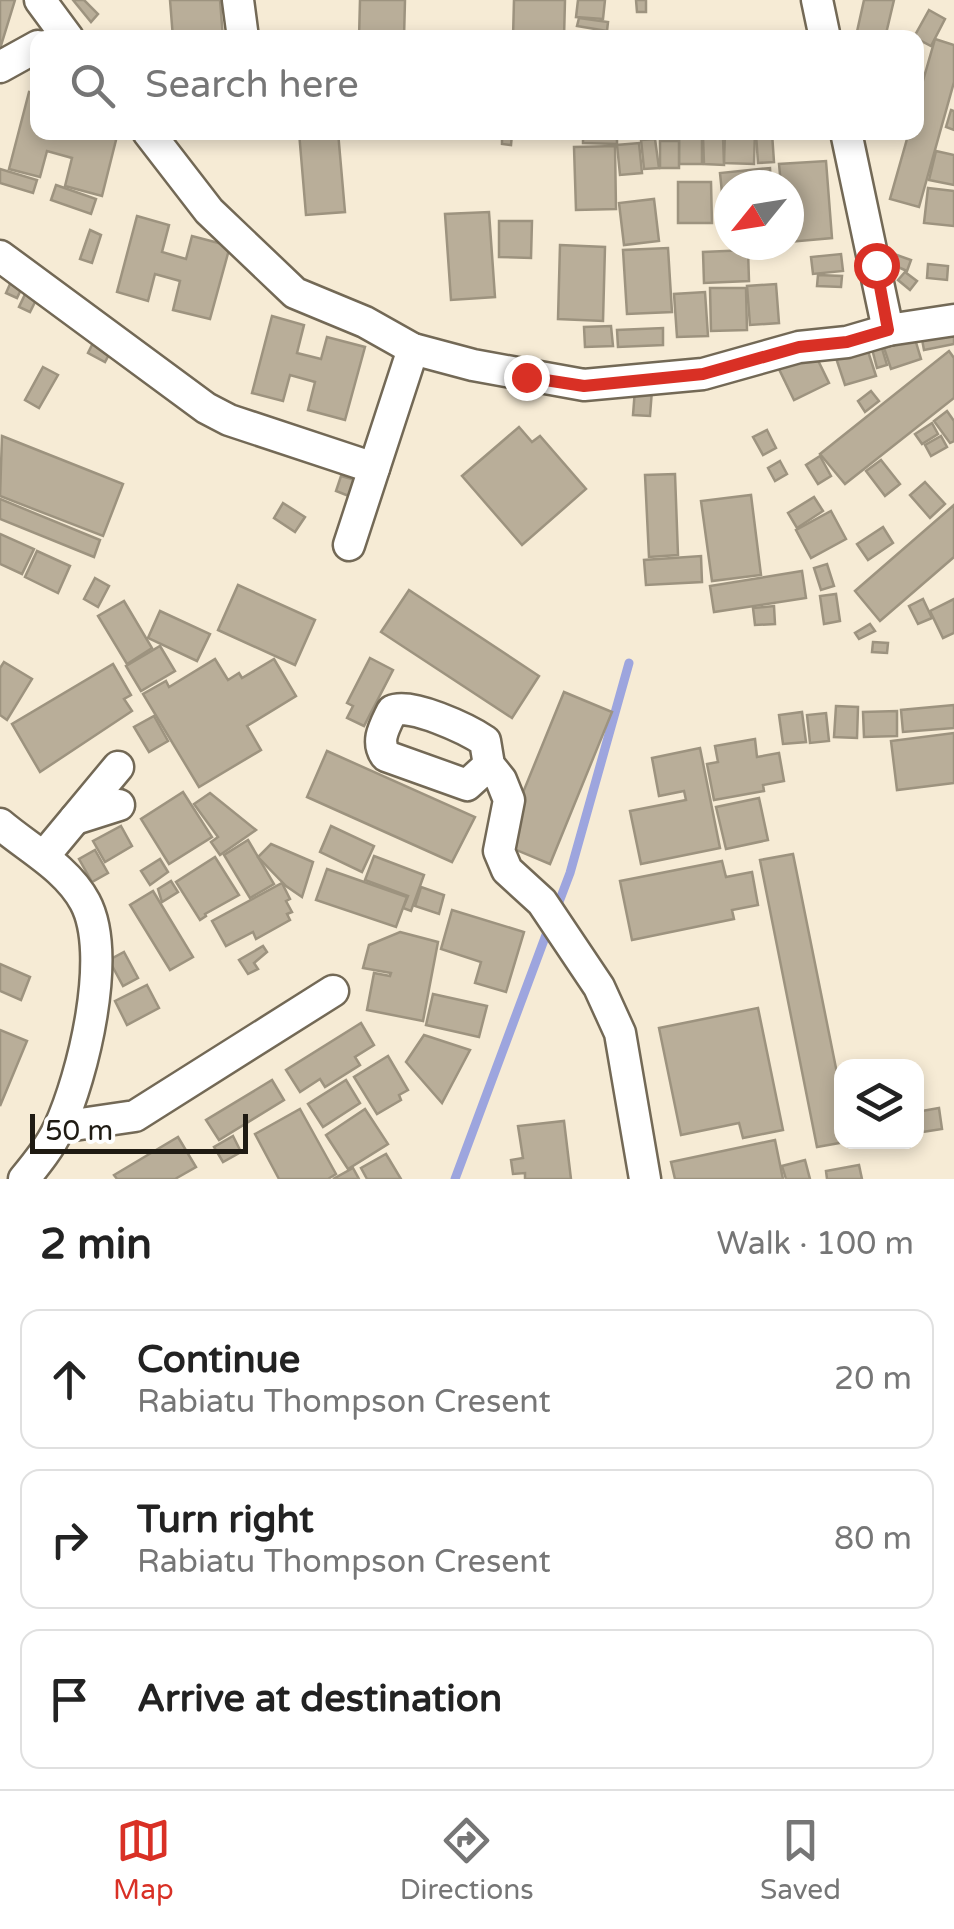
<!DOCTYPE html>
<meta charset="utf-8">
<style>
:root{--surface:#fff;--page:#f6f6f6;--text:#222;--muted:#767676;--line:#e0e0e0;--accent:#d93025}
body{margin:0;font-family:"Varela Round",sans-serif;background:var(--page);color:var(--text)}
.controls{position:absolute;right:30px;bottom:30px;display:grid;overflow:hidden;border-radius:20px;box-shadow:0 5px 15px #0003}
.controls button{width:90px;height:90px;display:grid;place-items:center;padding:0;border:0;border-bottom:2px solid var(--line);background:var(--surface);color:var(--text);font:50px sans-serif}
.compass{position:absolute;left:714px;top:170px;width:90px;height:90px;border-radius:50%;background:var(--surface);box-shadow:0 5px 15px #0003;rotate:240deg}
.scale{position:absolute;left:30px;bottom:25px;width:218px;box-sizing:border-box;padding-left:10px;border:5px solid #1f1b13;border-top:0;font-size:28px;line-height:35px;white-space:nowrap;color:#1f1b13;-webkit-text-stroke:8px #fff;paint-order:stroke}
.stop{position:absolute;width:30px;height:30px;margin:-22px;border:8px solid #d93025;border-radius:50%;background:#fff}
.stop.end{background:#d93025;border-color:#fff;box-shadow:0 2px 10px #0008}
.list{margin:0;padding:0;list-style:none}
h2{display:flex;justify-content:space-between;align-items:center;height:130px;margin:0;padding:0 40px;font-size:42px}
h2 small{font-size:32px;font-weight:400;color:var(--muted)}
.list li{display:grid;grid-template-columns:65px 1fr auto;gap:30px;align-items:center;box-sizing:border-box;height:140px;margin:0 20px 20px;padding:0 20px;border:2px solid var(--line);border-radius:20px}
.list b{display:block;font-size:38px;white-space:nowrap}
.list p{margin:0;font-size:32px;white-space:nowrap;color:var(--muted)}
.list em{font-size:32px;font-style:normal;color:var(--muted)}
.icon{flex:none;width:55px;height:55px;fill:none;stroke:currentColor;stroke-width:2;stroke-linecap:round;stroke-linejoin:round}
.map{position:relative;flex:none;width:954px;height:1179px;overflow:hidden}
.search{position:absolute;background:var(--surface);box-shadow:0 5px 15px #0003;left:30px;right:30px;top:30px;height:110px;display:flex;align-items:center;gap:25px;box-sizing:border-box;padding:0 35px;border-radius:20px;color:var(--muted);font-size:38px}
.sheet{height:610px;background:var(--surface)}
nav{display:flex;justify-content:space-around;align-items:center;box-sizing:border-box;height:140px;border-top:2px solid var(--line);background:var(--surface);font-size:28px;color:var(--muted)}
nav a{display:grid;justify-items:center;gap:5px}
nav .on{color:var(--accent)}
.map>svg:first-child{display:block}
</style>
<div class="map">
<svg width="954" height="1179" viewBox="0 0 954 1179">
<rect width="100%" height="100%" fill="#f6ebd5"/>
<g fill="none" stroke-linecap="round" stroke-linejoin="round">
<g stroke="#9da5de" stroke-width="9">
<polyline points="556,910 570,873 629,663"/>
<polyline points="455,1179 550,924"/>
</g>
</g>
<g fill="#b9ae99" stroke="#9d937f" stroke-width="2.5">
<polygon points="0,0 15,0 0,49"/>
<polygon points="73,0 84,0 98,14 91,22"/>
<polygon points="170,0 220,0 223,38 173,38"/>
<polygon points="360,0 405,0 404,38 359,38"/>
<polygon points="514,0 565,0 564,38 513,38"/>
<polygon points="578,0 605,0 603,19 576,17"/>
<polygon points="636,0 646,0 646,12 637,12"/>
<polygon points="864,0 894,0 885,38 856,36"/>
<polygon points="929,10 945,19 931,46 914,37"/>
<polygon points="579,18 608,22 607,31 577,26"/>
<polygon points="935,39 954,45 954,82 919,207 890,199 909,132 916,132 916,105"/>
<polygon points="29,92 38,95 38,132 78,136 79,132 118,132 102,196 65,186 72,158 47,151 40,177 9,169"/>
<polygon points="951,110 954,111 954,130 946,127"/>
<polygon points="299,132 338,132 345,212 306,215"/>
<polygon points="583,132 617,132 617,144 583,143"/>
<polygon points="725,132 755,132 754,164 724,163"/>
<polygon points="502,133 512,134 511,145 502,144"/>
<polygon points="772,133 774,162 758,163 756,134"/>
<rect x="679" y="136" width="23" height="28"/>
<polygon points="723,136 724,165 704,164 703,137"/>
<polygon points="655,139 659,168 644,169 641,140"/>
<rect x="660" y="141" width="19" height="27"/>
<polygon points="639,143 642,173 620,175 617,145"/>
<polygon points="615,146 616,209 576,210 574,147"/>
<polygon points="936,151 954,155 954,185 929,180"/>
<polygon points="826,161 832,238 789,242 789,185 781,185 779,164"/>
<polygon points="770,168 771,185 729,185 727,242 720,173"/>
<polygon points="0,169 37,180 33,193 0,183"/>
<polygon points="678,182 711,182 712,223 678,223"/>
<polygon points="56,185 96,199 91,214 51,200"/>
<polygon points="928,188 954,191 954,226 924,223"/>
<polygon points="654,199 659,241 624,245 619,203"/>
<polygon points="489,212 495,297 451,300 445,214"/>
<polygon points="137,216 169,225 162,252 186,259 192,236 230,246 210,319 173,310 180,281 155,274 148,301 117,292"/>
<polygon points="499,221 532,221 531,258 499,257"/>
<polygon points="90,230 101,235 92,263 80,259"/>
<polygon points="560,245 605,247 603,321 558,319"/>
<polygon points="668,248 672,312 627,314 623,250"/>
<polygon points="748,250 749,281 704,283 703,252"/>
<polygon points="841,254 843,271 813,274 811,257"/>
<polygon points="894,254 911,260 907,271 891,264"/>
<polygon points="928,264 948,266 947,280 927,278"/>
<polygon points="905,272 917,281 910,290 898,280"/>
<polygon points="14,275 25,281 17,298 6,293"/>
<polygon points="818,275 842,276 841,287 817,286"/>
<polygon points="776,284 779,323 750,325 747,286"/>
<polygon points="29,286 40,292 30,312 19,307"/>
<polygon points="710,288 746,288 747,330 711,331"/>
<polygon points="705,292 708,336 677,337 674,294"/>
<polygon points="272,316 304,325 297,353 321,359 327,337 365,347 345,420 308,410 315,382 290,375 283,401 252,393"/>
<polygon points="611,326 613,346 585,347 584,327"/>
<polygon points="663,328 663,345 618,347 617,330"/>
<polygon points="954,333 954,344 924,350 921,334"/>
<polygon points="915,339 921,359 891,369 884,348"/>
<polygon points="94,341 112,349 105,362 88,353"/>
<polygon points="880,342 887,365 877,368 871,345"/>
<polygon points="866,345 876,376 845,385 835,355"/>
<polygon points="812,348 829,383 794,400 777,365"/>
<polygon points="949,351 954,358 954,398 845,484 820,454"/>
<polygon points="43,367 58,375 39,408 25,400"/>
<polygon points="635,389 652,390 650,416 633,415"/>
<polygon points="871,391 879,401 865,412 858,401"/>
<polygon points="947,411 954,421 954,441 950,443 934,421"/>
<polygon points="932,423 938,434 922,444 915,434"/>
<polygon points="519,427 532,442 540,436 586,489 522,545 462,476"/>
<polygon points="767,430 776,448 763,455 753,437"/>
<polygon points="2,436 123,484 103,536 0,496"/>
<polygon points="941,436 947,447 931,456 925,445"/>
<polygon points="820,456 831,476 818,484 806,465"/>
<polygon points="881,460 900,484 885,496 866,471"/>
<polygon points="780,461 787,474 775,481 768,468"/>
<polygon points="675,474 678,555 649,557 645,475"/>
<polygon points="341,476 359,481 354,498 336,491"/>
<polygon points="925,482 945,504 930,518 910,495"/>
<polygon points="751,495 761,575 712,581 701,501"/>
<polygon points="814,497 823,511 797,528 788,513"/>
<polygon points="0,499 100,540 94,557 0,519"/>
<polygon points="283,503 305,517 295,532 274,518"/>
<polygon points="954,505 954,557 880,621 855,591"/>
<polygon points="831,511 846,539 811,558 796,530"/>
<polygon points="883,527 893,543 868,560 857,544"/>
<polygon points="0,534 34,549 22,574 0,564"/>
<polygon points="37,551 70,566 58,593 25,577"/>
<polygon points="701,556 702,582 646,585 644,560"/>
<polygon points="827,564 834,586 821,590 814,568"/>
<polygon points="802,571 806,598 714,612 710,586"/>
<polygon points="95,578 109,586 98,607 84,599"/>
<polygon points="238,585 315,620 295,665 218,630"/>
<polygon points="409,590 539,676 512,718 381,632"/>
<polygon points="836,594 840,621 824,624 820,596"/>
<polygon points="923,599 932,618 918,624 909,606"/>
<polygon points="954,599 954,633 943,638 930,611"/>
<polygon points="124,601 152,648 127,664 98,616"/>
<polygon points="774,606 775,624 755,625 753,608"/>
<polygon points="160,611 210,634 197,661 148,638"/>
<polygon points="870,624 875,631 859,639 855,633"/>
<polygon points="873,642 888,643 887,653 872,652"/>
<polygon points="160,646 175,671 141,691 126,666"/>
<polygon points="370,658 393,670 364,726 347,718 353,706 347,703"/>
<polygon points="215,659 228,680 239,673 242,678 274,659 296,696 247,726 261,750 199,787 143,694 166,681 169,687"/>
<polygon points="4,662 32,679 7,720 0,715 0,668"/>
<polygon points="113,664 131,695 124,699 132,711 40,772 12,724"/>
<polygon points="564,692 612,712 550,864 502,844"/>
<polygon points="954,705 954,728 903,732 901,710"/>
<polygon points="836,706 858,707 857,738 834,737"/>
<polygon points="897,711 897,736 864,737 863,712"/>
<polygon points="802,712 806,742 783,744 779,715"/>
<polygon points="826,713 829,741 810,743 807,715"/>
<polygon points="154,716 168,741 149,752 134,727"/>
<polygon points="954,733 954,783 897,790 891,741"/>
<polygon points="755,739 757,757 779,753 784,781 763,785 764,791 714,800 707,764 718,762 715,746"/>
<polygon points="700,748 720,848 641,864 630,811 686,800 684,791 659,796 652,758"/>
<polygon points="327,751 475,817 452,862 307,797"/>
<polygon points="183,792 212,837 169,864 141,819"/>
<polygon points="210,793 256,830 220,855 211,842 218,837 194,804"/>
<polygon points="759,798 768,840 726,849 716,807"/>
<polygon points="121,826 132,846 105,862 93,841"/>
<polygon points="331,826 374,846 362,872 320,852"/>
<polygon points="248,840 274,884 250,898 224,855"/>
<polygon points="271,844 313,862 302,897 286,886 258,857"/>
<polygon points="95,850 108,873 92,882 79,859"/>
<polygon points="793,854 842,1098 842,1142 845,1142 817,1147 760,860"/>
<polygon points="374,856 424,875 411,911 403,908 408,896 365,880"/>
<polygon points="215,857 239,895 205,914 206,916 200,920 176,882"/>
<polygon points="160,859 168,872 150,885 141,871"/>
<polygon points="722,861 726,877 752,872 758,905 732,910 734,919 632,940 620,881"/>
<polygon points="327,869 407,897 396,927 316,900"/>
<polygon points="171,881 178,892 162,902 158,889"/>
<polygon points="282,883 290,899 286,901 292,912 287,914 290,920 256,939 253,932 226,946 212,921"/>
<polygon points="421,887 444,895 439,914 415,906"/>
<polygon points="153,891 193,957 170,970 130,905"/>
<polygon points="452,910 524,932 506,992 475,983 481,962 441,949"/>
<polygon points="400,932 438,942 423,1021 367,1010 374,973 390,976 391,973 363,968 369,945"/>
<polygon points="263,946 267,952 254,963 258,969 248,974 239,960"/>
<polygon points="124,952 138,978 123,986 109,960"/>
<polygon points="0,964 30,977 21,1000 0,991"/>
<polygon points="147,985 159,1008 127,1025 115,1001"/>
<polygon points="433,994 487,1006 479,1037 426,1025"/>
<polygon points="758,1008 783,1130 743,1138 739,1123 681,1135 659,1028"/>
<polygon points="361,1023 374,1045 355,1057 360,1065 325,1087 320,1079 300,1092 286,1070"/>
<polygon points="0,1030 27,1041 0,1106"/>
<polygon points="424,1035 470,1050 442,1103 406,1062"/>
<polygon points="388,1056 408,1090 399,1095 401,1100 377,1114 354,1077"/>
<polygon points="272,1080 284,1100 219,1140 206,1120"/>
<polygon points="346,1080 360,1103 323,1127 308,1104"/>
<polygon points="939,1108 942,1129 916,1133 916,1112"/>
<polygon points="300,1109 336,1174 328,1179 279,1179 255,1134"/>
<polygon points="365,1109 388,1144 348,1169 326,1135"/>
<polygon points="564,1121 571,1179 525,1179 525,1173 513,1174 511,1160 523,1158 518,1126"/>
<polygon points="233,1136 241,1152 223,1162 214,1147"/>
<polygon points="178,1137 196,1167 175,1179 117,1179 114,1175"/>
<polygon points="775,1140 783,1179 675,1179 671,1162"/>
<polygon points="386,1154 401,1179 367,1179 361,1168"/>
<polygon points="805,1160 810,1179 786,1179 782,1166"/>
<polygon points="859,1165 862,1179 827,1179 826,1171"/>
<polygon points="353,1168 359,1179 333,1179"/>
</g>
<g fill="none" stroke-linecap="round" stroke-linejoin="round">
<g stroke="#736956" stroke-width="35">
<g id="minor">
<polyline points="40,0 68,38"/>
<polyline points="238,0 243,38"/>
<polyline points="817,0 825,38"/>
<polyline points="0,67 38,46"/>
<polyline points="148,132 209,211 295,293 365,322 413,349 473,365 584,385 703,374 799,347 847,342 888,330 954,320"/>
<polyline points="846,132 888,330"/>
<polyline points="0,256 206,408 229,420 374,468"/>
<polyline points="349,545 413,349"/>
<path d="M489,765L467,785L386,756C375,741 385,726 392,711C410,702 467,729 485,741L489,765L501,780L509,800L499,851L507,870L542,902L599,987L620,1033L645,1179"/>
<polyline points="75,819 119,805"/>
<path d="M0,824C28,848 67,868 85,902C113,954 83,1076 59,1128C50,1147 37,1163 24,1179"/>
<polyline points="44,856 118,767"/>
<polyline points="60,1127 135,1116 333,991"/>
</g>
</g>
<use href="#minor" stroke="#fff" stroke-width="30"/>
</g>
<g fill="none" stroke-linecap="round" stroke-linejoin="round">
<polyline stroke="#d93025" stroke-width="12" points="526,377 584,386 703,374 799,347 847,342 888,330 876,265"/>
</g>
</svg>
<div class="controls">
<button><svg class="icon" aria-label="layers" viewBox="0 0 24 24"><path d="M12 4l9 5-9 5-9-5zM3 14l9 5 9-5"/></svg></button>
</div>
<svg class="compass" viewBox="-18 -18 36 36"><path d="M0-13l5 13h-10z" fill="#e53935"/><path d="M0 13l5-13h-10z" fill="#767676"/></svg>
<div class="scale">50 m</div>
<div class="stop" style="left:876px;top:265px"></div>
<div class="stop end" style="left:526px;top:377px"></div>
<div class="search"><svg class="icon" aria-label="search" viewBox="0 0 24 24"><circle cx="10" cy="10" r="6"/><path d="M15 15l6 6"/></svg>Search here</div>
</div>
<section class="sheet">
<h2>2 min<small>Walk · 100 m</small></h2>
<ul class="list">
<li><svg class="icon" aria-label="ahead" viewBox="0 0 24 24"><path d="M12 20V5M6 11l6-6 6 6"/></svg><div><b>Continue</b><p>Rabiatu Thompson Cresent</p></div><em>20 m</em></li>
<li><svg class="icon" aria-label="right" viewBox="0 0 24 24"><path d="M7 20v-9h11M14 6l5 5-5 5"/></svg><div><b>Turn right</b><p>Rabiatu Thompson Cresent</p></div><em>80 m</em></li>
<li><svg class="icon" aria-label="arrive" viewBox="0 0 24 24"><path d="M6 21V4h12l-3 4 3 4H6"/></svg><div><b>Arrive at destination</b></div></li>
</ul>
</section>
<nav>
<a class="on"><svg class="icon" aria-label="map" viewBox="0 0 24 24"><path d="M3 6l6-2 6 2 6-2v14l-6 2-6-2-6 2zM9 4v14M15 6v14"/></svg>Map</a>
<a><svg class="icon" aria-label="directions" viewBox="0 0 24 24"><path d="M12 3l9 9-9 9-9-9zM9 14v-3h6M13 9l2 2-2 2"/></svg>Directions</a>
<a><svg class="icon" aria-label="saved" viewBox="0 0 24 24"><path d="M7 4h10v16l-5-4-5 4z"/></svg>Saved</a>
</nav>
